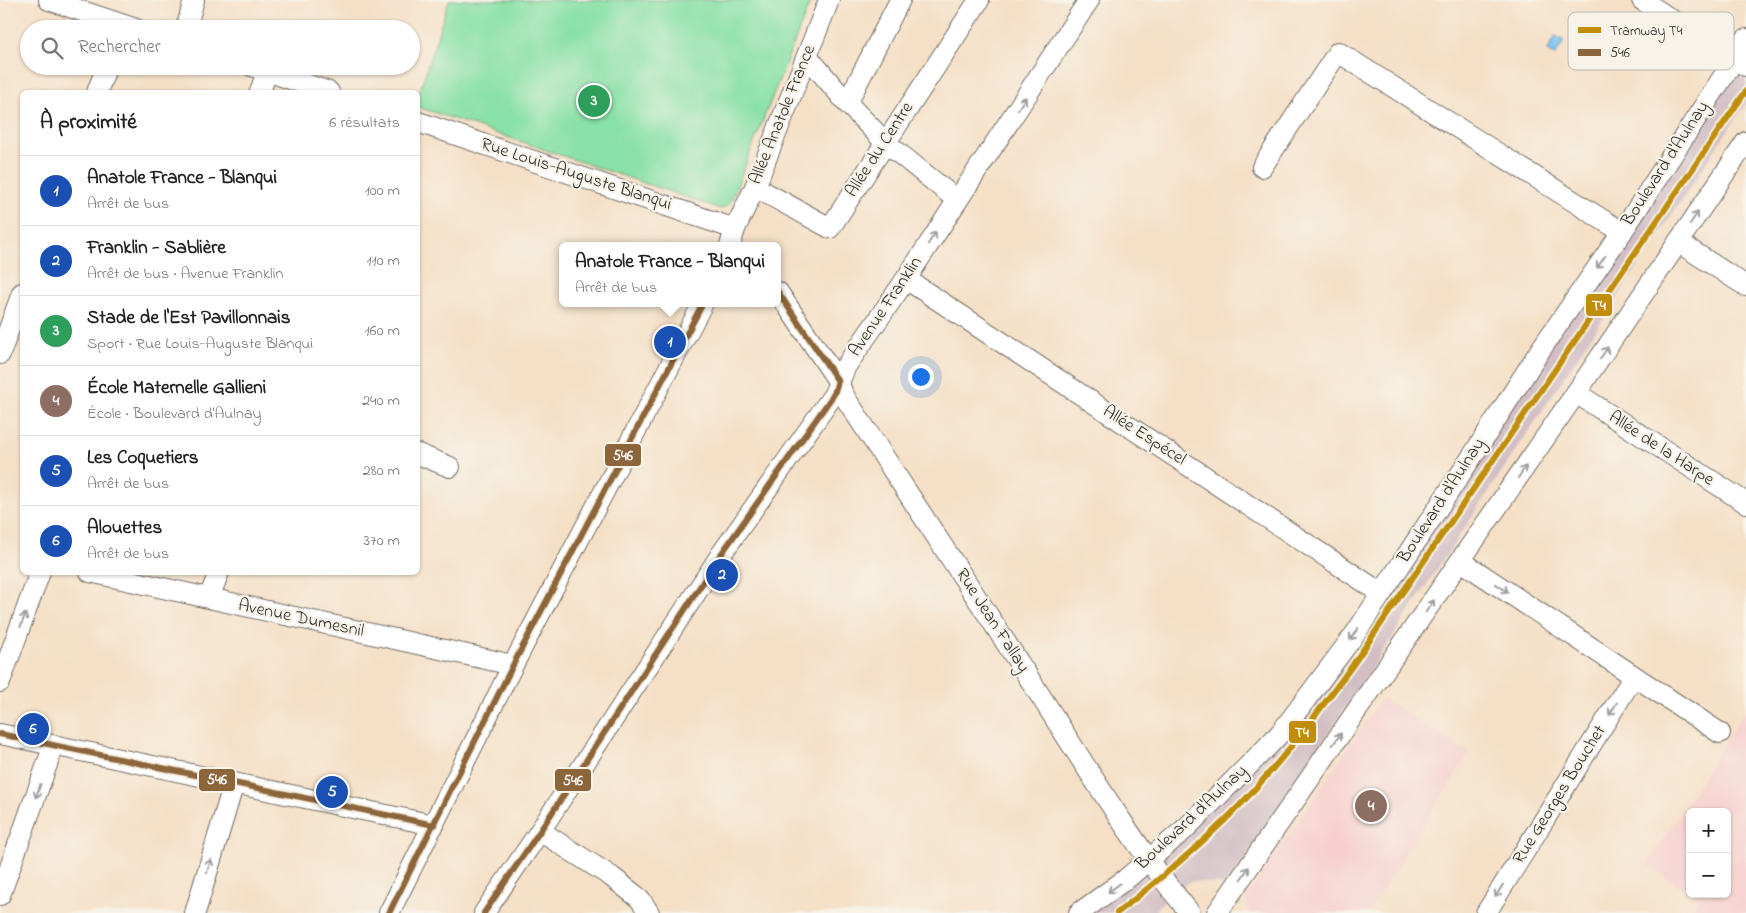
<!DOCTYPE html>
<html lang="fr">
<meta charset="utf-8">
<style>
:root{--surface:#fff;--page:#f2f2f2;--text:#222;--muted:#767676;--line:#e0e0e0;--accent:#b5179e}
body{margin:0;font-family:"Indie Flower",sans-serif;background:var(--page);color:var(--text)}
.controls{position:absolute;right:15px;bottom:15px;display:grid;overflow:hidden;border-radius:8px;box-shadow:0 1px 4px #0004}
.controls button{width:45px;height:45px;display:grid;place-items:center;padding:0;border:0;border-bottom:1px solid var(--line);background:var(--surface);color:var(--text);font:25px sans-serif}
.you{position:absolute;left:920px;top:376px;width:18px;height:18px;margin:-12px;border:4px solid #fff;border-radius:50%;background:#1a73e8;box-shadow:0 0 0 8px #1a73e833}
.badge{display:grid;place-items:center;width:32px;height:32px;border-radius:50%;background:var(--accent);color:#fff;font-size:16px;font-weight:700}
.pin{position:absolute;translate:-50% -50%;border:2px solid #fff;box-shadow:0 1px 5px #0006}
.popup{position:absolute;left:559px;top:242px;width:222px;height:65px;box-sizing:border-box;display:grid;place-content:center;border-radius:8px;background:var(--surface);filter:drop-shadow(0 1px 4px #0005);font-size:16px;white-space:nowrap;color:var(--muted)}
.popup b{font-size:19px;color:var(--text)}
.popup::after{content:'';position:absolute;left:50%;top:100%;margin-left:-10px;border:10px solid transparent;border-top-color:var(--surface)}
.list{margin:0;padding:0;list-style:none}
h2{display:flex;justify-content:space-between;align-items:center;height:65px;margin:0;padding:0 20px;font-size:21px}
h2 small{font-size:16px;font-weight:400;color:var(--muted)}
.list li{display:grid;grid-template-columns:32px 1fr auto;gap:15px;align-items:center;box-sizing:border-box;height:70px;padding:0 20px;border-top:1px solid var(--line)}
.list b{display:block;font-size:19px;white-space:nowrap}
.list p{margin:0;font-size:16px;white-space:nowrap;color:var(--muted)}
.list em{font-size:16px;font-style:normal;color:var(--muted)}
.icon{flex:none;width:28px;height:28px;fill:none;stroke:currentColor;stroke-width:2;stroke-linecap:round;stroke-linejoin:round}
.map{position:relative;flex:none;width:1746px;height:913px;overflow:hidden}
.search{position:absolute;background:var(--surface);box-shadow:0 1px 4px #0004;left:20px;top:20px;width:400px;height:55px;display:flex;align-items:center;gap:12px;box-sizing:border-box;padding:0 18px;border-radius:28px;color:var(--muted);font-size:19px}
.panel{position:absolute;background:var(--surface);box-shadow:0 1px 4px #0004;left:20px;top:90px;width:400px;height:485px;border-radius:8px}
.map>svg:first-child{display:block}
</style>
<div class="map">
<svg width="1746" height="913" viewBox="0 0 1746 913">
<rect width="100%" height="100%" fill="#f7f3e8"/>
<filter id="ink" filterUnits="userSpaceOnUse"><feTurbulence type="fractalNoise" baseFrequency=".02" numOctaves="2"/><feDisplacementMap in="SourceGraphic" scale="10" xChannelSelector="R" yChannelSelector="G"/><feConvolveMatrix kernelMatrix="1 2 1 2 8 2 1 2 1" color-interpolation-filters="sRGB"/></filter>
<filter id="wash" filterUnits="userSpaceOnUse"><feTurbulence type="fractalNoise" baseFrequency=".0096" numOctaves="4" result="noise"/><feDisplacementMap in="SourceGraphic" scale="20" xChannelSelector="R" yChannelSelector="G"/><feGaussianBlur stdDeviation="1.12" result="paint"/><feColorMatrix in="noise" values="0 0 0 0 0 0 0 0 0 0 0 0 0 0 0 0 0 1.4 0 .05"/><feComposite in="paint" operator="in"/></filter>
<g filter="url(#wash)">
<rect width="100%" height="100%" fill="#f5e0c7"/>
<g fill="#f7d0ce">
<polygon points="1382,698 1469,753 1461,766 1368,913 1249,913 1246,897"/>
<polygon points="1746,709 1746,913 1690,913 1699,898 1694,894 1727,894 1727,812 1690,812 1690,892 1647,865"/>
</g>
<polygon fill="#d2bec4" points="1746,56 1746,103 1228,885 1191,881 1157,907 1157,913 1089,913 1275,744"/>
<polygon fill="#88e1a6" stroke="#5a8668" points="449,0 811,0 730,203 721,209 418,107 418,96"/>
<polygon fill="#75bfee" stroke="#50758c" points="1556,36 1564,41 1555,56 1547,51"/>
</g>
<g filter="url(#ink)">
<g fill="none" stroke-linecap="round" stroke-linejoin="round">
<g stroke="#726a62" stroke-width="22">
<g id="minor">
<polyline points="49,0 136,29"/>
<polyline points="1642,0 1722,53 1746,66"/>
<polyline points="186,29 194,0"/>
<polyline points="807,56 847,103 885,142 957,200"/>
<polyline points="252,66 329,92"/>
<polyline points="97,92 107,66"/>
<polyline points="260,92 267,71"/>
<polyline points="847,103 900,0"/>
<polyline points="418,122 735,229"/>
<polyline points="1262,167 1338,52 1622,232"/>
<polyline points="755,187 830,228 979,0"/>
<polyline points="1678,242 1746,286"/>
<polyline points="730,246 735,229 755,187 829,0"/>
<polyline points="906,279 1381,593"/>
<path d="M778,292L838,381L843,394L848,402C911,498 974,593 1036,689C1085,765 1132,843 1190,913"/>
<polyline points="0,354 22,293"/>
<polyline points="1576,393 1746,503"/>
<polyline points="418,454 450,467"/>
<polyline points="1461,561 1634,676 1486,913"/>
<polyline points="90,572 513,665"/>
<polyline points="209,598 219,572"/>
<polyline points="1634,676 1720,733"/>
<polyline points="0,682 40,572"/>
<polyline points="0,734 434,825"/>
<polyline points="540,831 612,877 640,899 649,913"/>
<polyline points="0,895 54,745"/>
<polyline points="195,913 234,783"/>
<polyline points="389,913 513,665 703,303"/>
<polyline points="484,913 540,831 722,553 834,394 846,366 906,279 1089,0"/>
<polyline points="1079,913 1126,879 1185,829 1268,746 1282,731 1355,634 1475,452 1541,349 1622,232 1734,60 1746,39"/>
<polyline points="1217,913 1576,393 1746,142"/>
</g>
</g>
<use href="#minor" stroke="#fff" stroke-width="20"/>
<g stroke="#f7f3e8" stroke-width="10">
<g id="bus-1">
<polyline points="778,292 838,381"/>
<polyline points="0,734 434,825"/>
<polyline points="389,913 513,665 703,303"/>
<polyline points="484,913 540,831 722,553 834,394 838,381"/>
</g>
</g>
<use href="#bus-1" stroke="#8d653a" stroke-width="6"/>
<g stroke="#f7f3e8" stroke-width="10">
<path id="tram-1" d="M1117,913C1159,880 1200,846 1237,808C1280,764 1316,715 1352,666L1746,91"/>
</g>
<use href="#tram-1" stroke="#c08e0b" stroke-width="6"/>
</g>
<defs><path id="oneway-shaft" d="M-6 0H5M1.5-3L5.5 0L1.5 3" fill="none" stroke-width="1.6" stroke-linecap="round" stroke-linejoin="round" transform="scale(1.25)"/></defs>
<g stroke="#a0a0a0">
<use href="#oneway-shaft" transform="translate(1022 103) rotate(-57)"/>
<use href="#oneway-shaft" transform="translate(1694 218) rotate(-56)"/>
<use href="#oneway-shaft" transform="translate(932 238) rotate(-57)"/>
<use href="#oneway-shaft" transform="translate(1601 262) rotate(125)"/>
<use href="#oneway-shaft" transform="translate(1604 353) rotate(-56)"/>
<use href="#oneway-shaft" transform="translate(1522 472) rotate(-56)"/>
<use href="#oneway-shaft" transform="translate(1502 588) rotate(34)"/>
<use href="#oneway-shaft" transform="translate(1430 606) rotate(-55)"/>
<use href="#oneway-shaft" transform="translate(23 620) rotate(-70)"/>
<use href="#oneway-shaft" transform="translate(1354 634) rotate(125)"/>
<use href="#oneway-shaft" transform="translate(1613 709) rotate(122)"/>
<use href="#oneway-shaft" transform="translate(1337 739) rotate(-55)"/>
<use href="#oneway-shaft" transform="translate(38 791) rotate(110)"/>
<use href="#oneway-shaft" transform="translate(209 866) rotate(-73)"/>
<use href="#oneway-shaft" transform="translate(1245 873) rotate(-56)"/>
<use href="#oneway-shaft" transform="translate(1114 888) rotate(144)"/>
<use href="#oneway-shaft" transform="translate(1499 891) rotate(122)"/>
</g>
</g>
<g text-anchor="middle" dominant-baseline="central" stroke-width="4.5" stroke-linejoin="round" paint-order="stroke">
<g font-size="18" fill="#2b2b2b" stroke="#f7f3e8">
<text transform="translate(783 115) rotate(-68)">Allée Anatole France</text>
<text transform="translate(880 150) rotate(-57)">Allée du Centre</text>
<text transform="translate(1666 164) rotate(-57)">Boulevard d'Aulnay</text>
<text transform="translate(576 175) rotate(18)">Rue Louis-Auguste Blanqui</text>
<text transform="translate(886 307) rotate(-56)">Avenue Franklin</text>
<text transform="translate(1144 436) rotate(33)">Allée Espécel</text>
<text transform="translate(1661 449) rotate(33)">Allée de la Harpe</text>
<text transform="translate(1442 501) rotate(-57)">Boulevard d'Aulnay</text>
<text transform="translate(301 619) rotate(12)">Avenue Dumesnil</text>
<text transform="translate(992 621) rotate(57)">Rue Jean Fallay</text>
<text transform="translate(1560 795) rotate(-58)">Rue Georges Bouchet</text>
<text transform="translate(1192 818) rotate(-43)">Boulevard d'Aulnay</text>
</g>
</g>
<rect x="1568" y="12" width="166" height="58" rx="8" fill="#f7f3e8" stroke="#bab7af" stroke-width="1"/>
<rect x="1578" y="27" width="23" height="6" fill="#c08e0b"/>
<rect x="1578" y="49" width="23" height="7" fill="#8d653a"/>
<g font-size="14" fill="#2b2b2b">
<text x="1610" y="35">Tramway T4</text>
<text x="1610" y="57">546</text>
</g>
<g stroke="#f7f3e8" stroke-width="2">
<rect x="1585" y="293" width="28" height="24" rx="5" fill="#c08e0b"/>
<rect x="604" y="443" width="38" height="24" rx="5" fill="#8d653a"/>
<rect x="1288" y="720" width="29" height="24" rx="5" fill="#c08e0b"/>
<rect x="198" y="768" width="38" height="24" rx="5" fill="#8d653a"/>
<rect x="554" y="768" width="38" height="24" rx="5" fill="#8d653a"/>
</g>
<g font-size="14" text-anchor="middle" font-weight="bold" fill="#fff">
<text x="1599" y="310">T4</text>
<text x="623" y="460">546</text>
<text x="1302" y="737">T4</text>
<text x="217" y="784">546</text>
<text x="573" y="785">546</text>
</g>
</svg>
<div class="controls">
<button>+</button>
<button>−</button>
</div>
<div class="you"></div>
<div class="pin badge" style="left:670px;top:342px;background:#1a4fb4">1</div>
<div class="popup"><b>Anatole France - Blanqui</b>Arrêt de bus</div>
<div class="pin badge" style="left:722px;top:575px;background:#1a4fb4">2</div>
<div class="pin badge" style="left:594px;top:101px;background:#2e9e5b">3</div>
<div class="pin badge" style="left:1371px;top:806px;background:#8d6e63">4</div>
<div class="pin badge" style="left:332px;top:792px;background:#1a4fb4">5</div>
<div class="pin badge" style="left:33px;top:729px;background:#1a4fb4">6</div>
<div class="search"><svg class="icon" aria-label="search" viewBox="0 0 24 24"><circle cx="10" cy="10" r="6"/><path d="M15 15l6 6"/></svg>Rechercher</div>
<section class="panel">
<h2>À proximité<small>6 résultats</small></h2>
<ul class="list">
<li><span class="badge" style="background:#1a4fb4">1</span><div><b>Anatole France - Blanqui</b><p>Arrêt de bus</p></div><em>100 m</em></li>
<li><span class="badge" style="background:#1a4fb4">2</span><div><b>Franklin - Sablière</b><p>Arrêt de bus · Avenue Franklin</p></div><em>110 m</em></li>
<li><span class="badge" style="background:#2e9e5b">3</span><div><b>Stade de l'Est Pavillonnais</b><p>Sport · Rue Louis-Auguste Blanqui</p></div><em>160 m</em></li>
<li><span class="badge" style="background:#8d6e63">4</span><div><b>École Maternelle Gallieni</b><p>École · Boulevard d'Aulnay</p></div><em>240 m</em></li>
<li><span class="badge" style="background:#1a4fb4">5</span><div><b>Les Coquetiers</b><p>Arrêt de bus</p></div><em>280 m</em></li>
<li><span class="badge" style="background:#1a4fb4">6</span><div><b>Alouettes</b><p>Arrêt de bus</p></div><em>370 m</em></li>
</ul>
</section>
</div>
